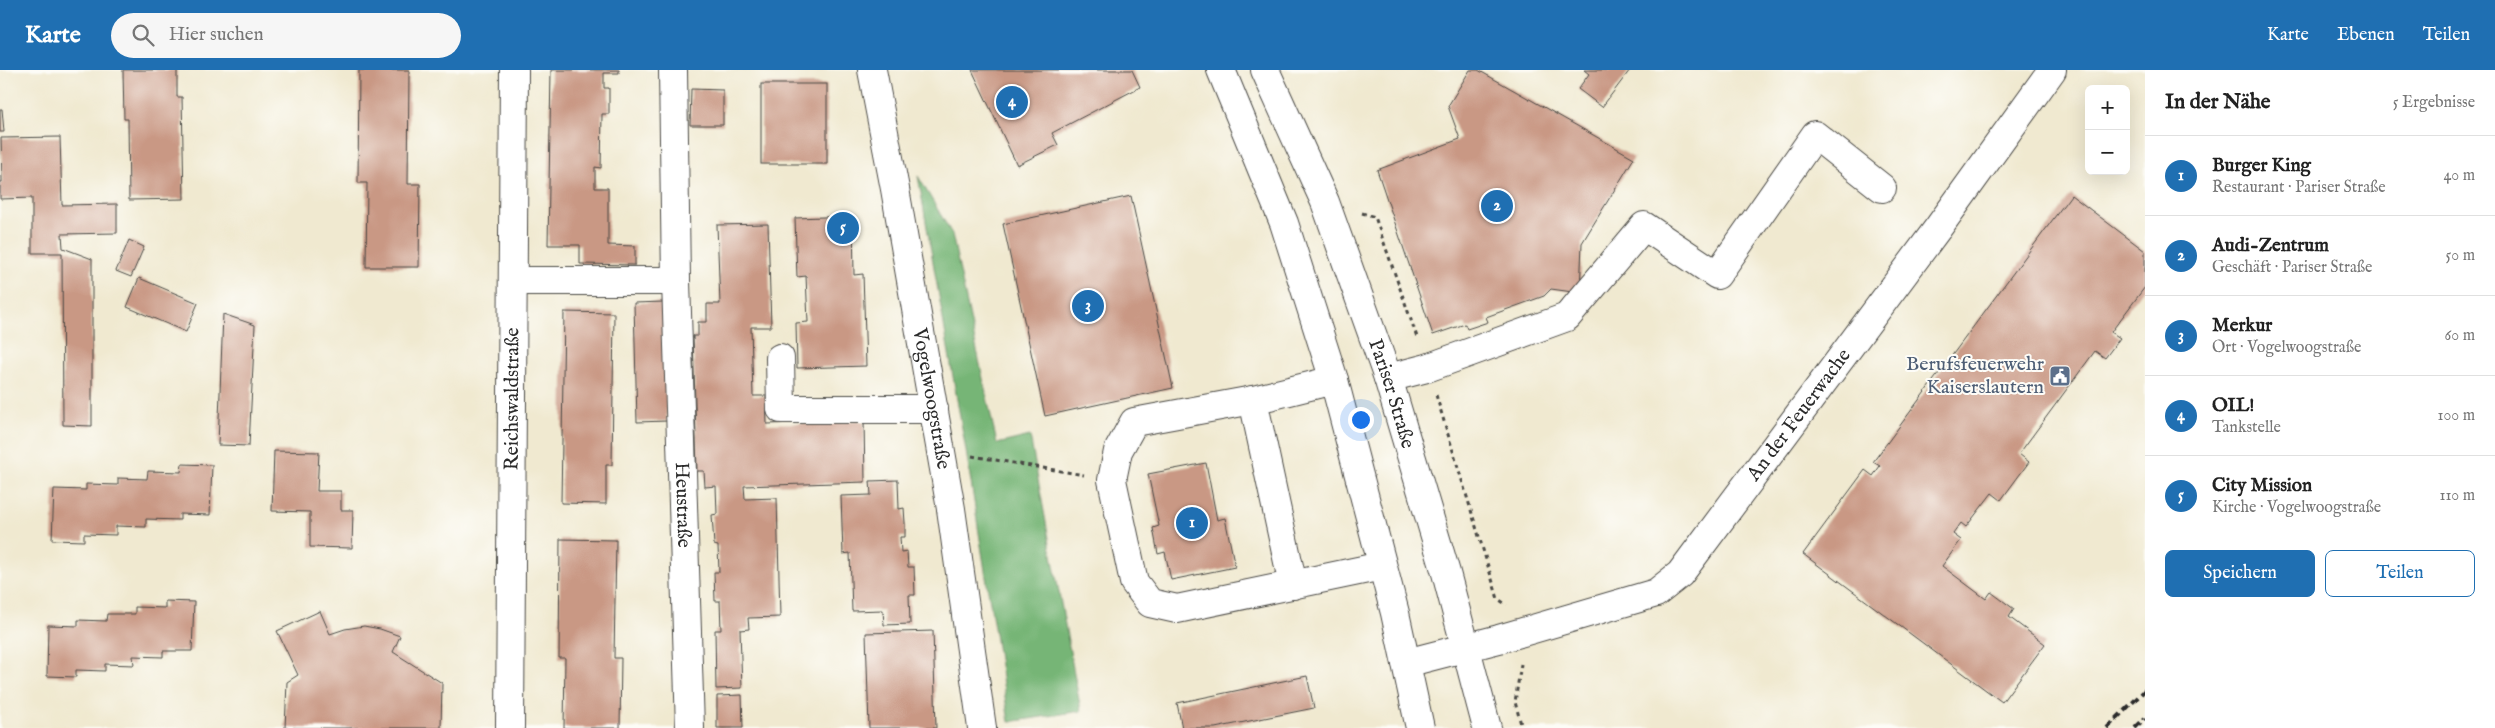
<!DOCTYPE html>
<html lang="de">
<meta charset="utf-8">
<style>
:root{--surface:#fff;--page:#f6f6f6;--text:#222;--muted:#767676;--line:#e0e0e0;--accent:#1f6fb2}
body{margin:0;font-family:"IM FELL English",serif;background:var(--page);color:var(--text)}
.controls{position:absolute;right:15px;top:15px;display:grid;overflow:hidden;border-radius:8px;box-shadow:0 5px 20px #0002}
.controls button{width:45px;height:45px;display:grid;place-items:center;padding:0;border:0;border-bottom:1px solid var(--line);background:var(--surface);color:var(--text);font:25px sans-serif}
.you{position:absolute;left:1360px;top:349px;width:18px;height:18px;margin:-12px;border:4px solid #fff;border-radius:50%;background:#1a73e8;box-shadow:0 0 0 8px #1a73e833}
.badge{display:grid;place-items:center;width:32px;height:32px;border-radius:50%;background:var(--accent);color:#fff;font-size:16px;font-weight:700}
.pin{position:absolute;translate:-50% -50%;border:2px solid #fff;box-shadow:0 1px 5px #0006}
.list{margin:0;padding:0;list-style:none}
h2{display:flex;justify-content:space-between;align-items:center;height:65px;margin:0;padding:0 20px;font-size:21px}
h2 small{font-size:16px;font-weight:400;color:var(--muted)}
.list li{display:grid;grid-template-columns:32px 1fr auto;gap:15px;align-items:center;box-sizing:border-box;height:80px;padding:0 20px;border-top:1px solid var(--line)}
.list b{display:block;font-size:19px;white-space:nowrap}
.list p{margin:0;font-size:16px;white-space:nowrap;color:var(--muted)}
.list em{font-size:16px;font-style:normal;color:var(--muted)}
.actions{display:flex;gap:10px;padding:15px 20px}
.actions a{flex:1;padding:11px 0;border:1px solid var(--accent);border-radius:8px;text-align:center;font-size:18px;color:var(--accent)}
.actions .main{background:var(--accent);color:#fff}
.icon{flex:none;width:28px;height:28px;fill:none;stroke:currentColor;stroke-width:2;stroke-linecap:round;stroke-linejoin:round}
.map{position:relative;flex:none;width:2145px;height:658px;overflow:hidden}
header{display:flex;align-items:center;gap:30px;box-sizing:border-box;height:70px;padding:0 25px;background:var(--accent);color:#fff}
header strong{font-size:24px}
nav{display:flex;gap:28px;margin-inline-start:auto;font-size:18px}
.search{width:350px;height:45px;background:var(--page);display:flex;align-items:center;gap:12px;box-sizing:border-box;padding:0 18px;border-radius:28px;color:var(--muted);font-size:19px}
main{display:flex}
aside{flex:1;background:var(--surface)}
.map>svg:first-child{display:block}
</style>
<header>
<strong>Karte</strong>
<div class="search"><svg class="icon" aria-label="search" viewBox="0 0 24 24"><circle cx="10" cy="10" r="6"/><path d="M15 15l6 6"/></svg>Hier suchen</div>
<nav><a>Karte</a><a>Ebenen</a><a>Teilen</a></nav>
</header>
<main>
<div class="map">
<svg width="2145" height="658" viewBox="0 0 2145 658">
<rect width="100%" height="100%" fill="#fdfcf7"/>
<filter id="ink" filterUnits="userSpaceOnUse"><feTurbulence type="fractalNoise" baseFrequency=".02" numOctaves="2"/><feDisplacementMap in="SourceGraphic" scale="10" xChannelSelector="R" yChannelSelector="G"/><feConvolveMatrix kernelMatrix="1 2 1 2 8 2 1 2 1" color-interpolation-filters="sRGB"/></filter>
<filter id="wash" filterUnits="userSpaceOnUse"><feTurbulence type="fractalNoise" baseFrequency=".0096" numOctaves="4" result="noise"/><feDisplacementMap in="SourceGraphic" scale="20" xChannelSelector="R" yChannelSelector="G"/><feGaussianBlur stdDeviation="1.12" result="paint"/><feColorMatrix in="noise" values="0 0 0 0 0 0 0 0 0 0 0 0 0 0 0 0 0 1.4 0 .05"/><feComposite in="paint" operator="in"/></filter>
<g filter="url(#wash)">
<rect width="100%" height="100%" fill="#f0e9d0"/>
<polygon fill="#76b576" stroke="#507050" points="918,106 952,164 997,374 1030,366 1081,641 1009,652 966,381"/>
<g id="blocks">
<g fill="#c99884">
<polygon points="123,0 177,0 177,27 182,27 184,129 129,130 128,49 124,49"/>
<polygon points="359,0 409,0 408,114 420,114 419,197 366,197 367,113 358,113"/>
<polygon points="551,0 619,0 619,3 604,3 604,18 609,18 609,44 602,44 601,98 595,97 595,118 608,118 608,175 635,176 635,195 580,194 580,175 548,175"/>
<polygon points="972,0 1132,0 1140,17 1052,63 1058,75 1017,95"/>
<polygon points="1470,0 1478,0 1634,88 1582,173 1580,223 1551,219 1544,226 1486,247 1488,252 1467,259 1465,254 1433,265 1377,100 1460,69 1448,36"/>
<polygon points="1584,0 1630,0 1602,37 1578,19 1589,4"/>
<rect x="761" y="14" width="66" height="80"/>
<polygon points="691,19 723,20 723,55 690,55"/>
<polygon points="0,39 2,39 4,62 0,62"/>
<polygon points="60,67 62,135 117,134 117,163 62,164 63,178 92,189 92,356 63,355 62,183 32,183 32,128 0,129 0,112 2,112 1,68"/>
<polygon points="2071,125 2145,181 2145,217 2111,262 2120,268 2105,288 2095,281 2019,384 2029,392 2001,430 1992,423 1966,457 1961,453 1953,464 1961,470 1942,496 1986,529 1991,522 2014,539 2009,547 2045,574 2002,632 1803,484 1865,400 1873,406 1880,396 1873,392"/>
<polygon points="1131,126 1173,318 1045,346 1003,154"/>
<polygon points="853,146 854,205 863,204 866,296 797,298 796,253 808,252 806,206 797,207 795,148"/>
<polygon points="768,154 771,257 751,257 753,326 766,326 767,354 864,351 865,412 744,416 745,429 777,428 780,547 748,548 749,559 740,560 742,618 716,619 715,560 721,560 720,531 715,531 714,502 719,502 718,476 714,475 712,445 717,444 716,416 705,417 704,401 697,401 693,266 698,266 698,252 707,252 707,234 720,234 717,155"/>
<polygon points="129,170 144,177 131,207 116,201"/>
<polygon points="139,208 198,233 186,262 127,237"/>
<polygon points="664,232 667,351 637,352 634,233"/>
<polygon points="564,242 614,243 612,395 606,395 606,434 561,433"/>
<polygon points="223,244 255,255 249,376 218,375"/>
<polygon points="274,381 319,382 317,421 341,421 341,440 353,440 352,478 310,477 310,442 272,441"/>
<polygon points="1206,393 1217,450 1225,448 1235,497 1171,510 1165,482 1158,484 1153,458 1159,456 1148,404"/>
<polygon points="182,394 212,395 210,445 180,444 180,450 146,449 146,457 116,456 116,465 84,464 84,471 52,470 54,419 86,420 86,414 118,415 118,408 147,409 148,401 181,402"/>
<polygon points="898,410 899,439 904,438 905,453 905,467 900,467 901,482 907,481 908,497 914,497 915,525 909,525 910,554 884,555 883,540 852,541 850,483 843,484 841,426 871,425 870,411"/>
<polygon points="560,469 616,470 614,588 621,588 620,658 564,658 565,588 559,588"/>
<polygon points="165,531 194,532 192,581 163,581 163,587 133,586 134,595 105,594 105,601 76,600 76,607 47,606 48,555 78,556 78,550 106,551 107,544 135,544 135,537 165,538"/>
<polygon points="320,541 330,564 345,559 364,556 380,559 400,566 393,582 442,613 441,658 285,658 287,612 298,605 277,561"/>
<polygon points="933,561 936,658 869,658 866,563"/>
<polygon points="1307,606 1314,638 1215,658 1182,658 1177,633"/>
<polygon points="742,625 743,658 717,658 717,626"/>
</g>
</g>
</g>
<g filter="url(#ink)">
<use href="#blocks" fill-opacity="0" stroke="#494844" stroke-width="1"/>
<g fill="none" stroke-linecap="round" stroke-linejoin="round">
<g stroke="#494844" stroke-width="30">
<g id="minor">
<path id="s1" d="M673,0L676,211L690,658"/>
<path id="s2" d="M872,0L895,119L951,439L982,658"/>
<polyline points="513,211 676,211"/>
<polyline points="780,288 781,339 934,339"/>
<polyline points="1388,308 1427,298 1567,247 1644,156 1717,205 1815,65 1882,118"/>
<polyline points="1334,310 1253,330 1134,352 1118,381 1112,410 1134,512 1150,533 1177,539 1382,496"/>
<polyline points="1253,330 1293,515"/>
<path id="s3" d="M1406,593L1499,569L1656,523L1680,504L1938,158L2052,0"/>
<path id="s4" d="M510,658L514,0"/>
</g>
</g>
<g stroke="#494844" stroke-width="30">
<g id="major">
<polyline points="1221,0 1284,153 1334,310 1395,543 1420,658"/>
<path id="s5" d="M1265,0L1325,132L1388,308L1446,503L1487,658"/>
</g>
</g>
<g stroke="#494844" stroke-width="3" stroke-dasharray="4 4" stroke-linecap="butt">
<polyline points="1362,143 1375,147 1418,270"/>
<polyline points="1436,325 1498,529 1507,535"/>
<polyline points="972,386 1084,405"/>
<polyline points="1521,594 1515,632 1522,658"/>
</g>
<use href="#minor" stroke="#fff" stroke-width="28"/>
<use href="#major" stroke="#fff" stroke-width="28"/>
<g stroke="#2b2b2b" stroke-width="4" stroke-dasharray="8 4" stroke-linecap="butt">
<polyline points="2107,658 2145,620"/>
<polyline points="2135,658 2145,648"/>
</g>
</g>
</g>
<defs>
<g id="civic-square" transform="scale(1.125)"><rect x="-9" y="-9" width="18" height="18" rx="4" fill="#5c6f8a" stroke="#fdfcf7"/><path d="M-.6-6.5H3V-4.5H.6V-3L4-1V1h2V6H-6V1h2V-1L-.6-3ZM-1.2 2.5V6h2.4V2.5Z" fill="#fff"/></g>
</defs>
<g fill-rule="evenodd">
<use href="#civic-square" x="2060" y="306"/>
</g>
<g text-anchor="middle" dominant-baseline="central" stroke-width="4" stroke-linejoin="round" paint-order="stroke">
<g font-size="20" fill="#4e5e75" stroke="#fdfcf7" text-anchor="end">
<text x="2044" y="294">Berufsfeuerwehr<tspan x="2044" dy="23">Kaiserslautern</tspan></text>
</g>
<g font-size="20" fill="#2b2b2b" stroke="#fdfcf7">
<text stroke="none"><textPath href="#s5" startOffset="348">Pariser Straße</textPath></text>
<text stroke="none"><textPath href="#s2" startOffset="334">Vogelwoogstraße</textPath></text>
<text stroke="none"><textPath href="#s4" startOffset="329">Reichswaldstraße</textPath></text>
<text stroke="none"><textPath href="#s3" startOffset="489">An der Feuerwache</textPath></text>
<text stroke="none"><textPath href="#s1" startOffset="435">Heustraße</textPath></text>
</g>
</g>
</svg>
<div class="controls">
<button>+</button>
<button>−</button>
</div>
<div class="you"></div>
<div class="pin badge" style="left:1192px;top:453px">1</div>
<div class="pin badge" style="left:1497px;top:136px">2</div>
<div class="pin badge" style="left:1088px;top:236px">3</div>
<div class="pin badge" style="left:1012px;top:32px">4</div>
<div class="pin badge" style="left:843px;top:158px">5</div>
</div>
<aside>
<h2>In der Nähe<small>5 Ergebnisse</small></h2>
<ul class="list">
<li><span class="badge">1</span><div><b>Burger King</b><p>Restaurant · Pariser Straße</p></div><em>40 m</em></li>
<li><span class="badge">2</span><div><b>Audi-Zentrum</b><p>Geschäft · Pariser Straße</p></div><em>50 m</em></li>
<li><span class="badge">3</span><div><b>Merkur</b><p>Ort · Vogelwoogstraße</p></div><em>60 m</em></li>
<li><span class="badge">4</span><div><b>OIL!</b><p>Tankstelle</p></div><em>100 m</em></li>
<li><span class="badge">5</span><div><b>City Mission</b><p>Kirche · Vogelwoogstraße</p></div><em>110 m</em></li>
</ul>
<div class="actions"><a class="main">Speichern</a><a>Teilen</a></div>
</aside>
</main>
